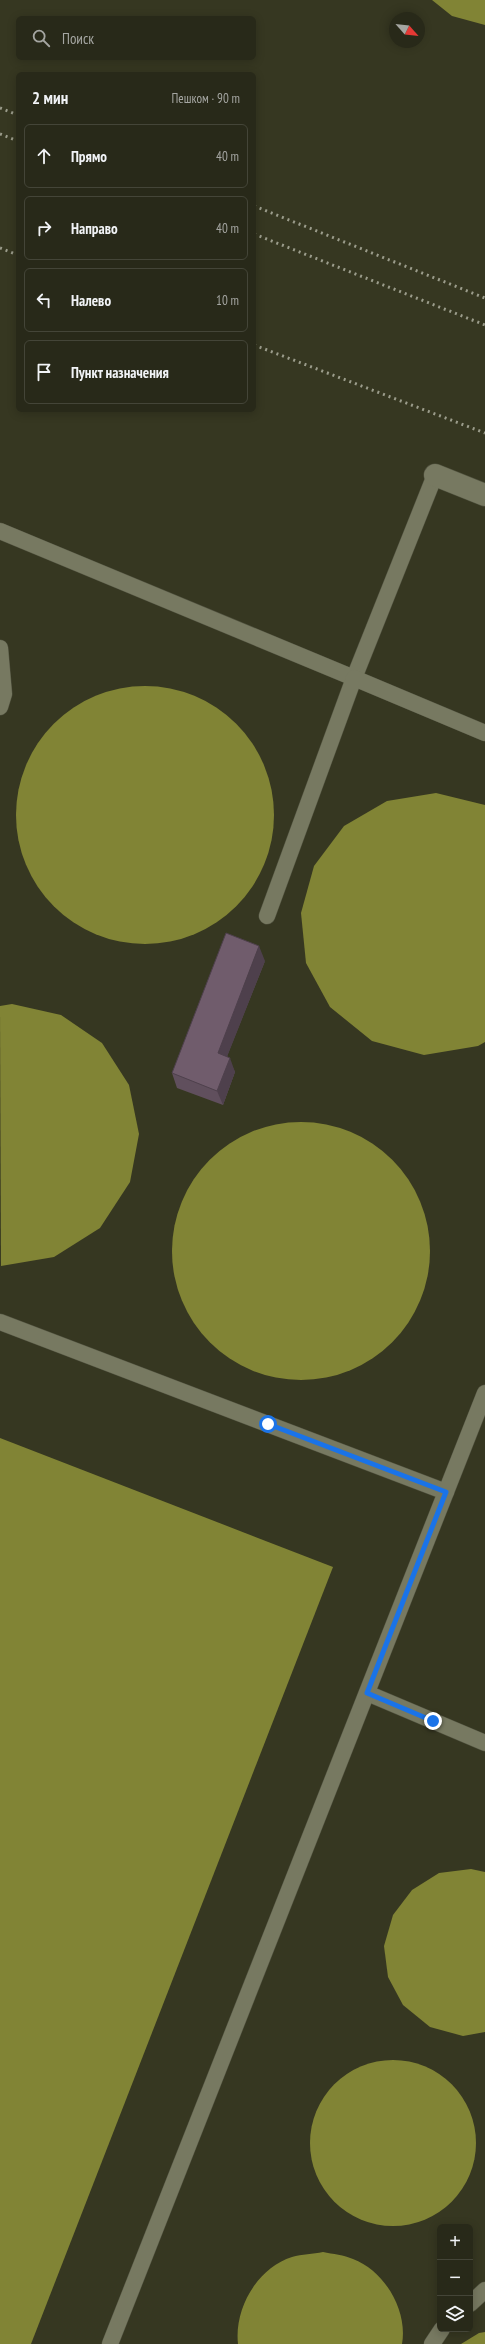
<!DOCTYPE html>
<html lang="ru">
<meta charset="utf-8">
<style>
:root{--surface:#282919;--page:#343526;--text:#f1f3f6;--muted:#a5a6a2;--line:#444538}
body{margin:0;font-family:"PT Sans Narrow",sans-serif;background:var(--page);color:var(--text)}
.controls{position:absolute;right:12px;bottom:12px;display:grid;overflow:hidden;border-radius:6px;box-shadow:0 2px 10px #0003}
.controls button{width:36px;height:36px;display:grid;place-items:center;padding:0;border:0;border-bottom:1px solid var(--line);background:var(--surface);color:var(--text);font:20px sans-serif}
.compass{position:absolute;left:389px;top:12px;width:36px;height:36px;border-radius:50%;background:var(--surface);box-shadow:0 2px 10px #0003;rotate:117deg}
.stop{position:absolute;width:12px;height:12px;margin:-9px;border:3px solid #1a73e8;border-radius:50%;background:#fff}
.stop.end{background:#1a73e8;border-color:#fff;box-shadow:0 1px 4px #0008}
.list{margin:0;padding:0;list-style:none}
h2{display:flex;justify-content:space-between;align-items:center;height:52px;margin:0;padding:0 16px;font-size:17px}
h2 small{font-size:13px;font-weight:400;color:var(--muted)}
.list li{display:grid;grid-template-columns:26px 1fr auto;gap:12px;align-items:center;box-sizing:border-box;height:64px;margin:0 8px 8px;padding:0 8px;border:1px solid var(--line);border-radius:6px}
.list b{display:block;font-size:15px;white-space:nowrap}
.list em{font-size:13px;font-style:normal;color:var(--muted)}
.icon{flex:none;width:22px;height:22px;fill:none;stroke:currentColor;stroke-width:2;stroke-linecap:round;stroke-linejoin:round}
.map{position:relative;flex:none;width:485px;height:2344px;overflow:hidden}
.search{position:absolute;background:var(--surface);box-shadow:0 2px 10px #0003;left:16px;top:16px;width:240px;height:44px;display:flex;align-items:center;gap:10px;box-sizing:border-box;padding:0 14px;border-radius:6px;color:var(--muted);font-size:15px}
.panel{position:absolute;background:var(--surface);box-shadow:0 2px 10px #0003;left:16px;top:72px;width:240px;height:340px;border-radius:6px}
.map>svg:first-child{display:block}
</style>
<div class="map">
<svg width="485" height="2344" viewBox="0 0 485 2344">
<rect width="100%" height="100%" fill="#363721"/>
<g fill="#818435">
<polygon points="432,0 485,0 485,25 452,16"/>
<circle cx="145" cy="815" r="129"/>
<polygon points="436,793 485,805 485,1042 478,1046 424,1055 372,1041 330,1007 306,963 301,913 314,866 344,826 387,801"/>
<polygon points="12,1004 61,1015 102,1043 129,1085 139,1134 130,1182 100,1228 54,1257 1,1266 0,1006"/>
<circle cx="301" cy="1251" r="129"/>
<polygon points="0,1438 333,1567 31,2344 0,2344"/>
<polygon points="471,1869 485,1872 485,2032 463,2036 430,2027 403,2005 388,1977 384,1946 393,1915 412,1890 439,1873"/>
<circle cx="393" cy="2143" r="83"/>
<path d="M323,2252C333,2254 344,2255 353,2259C385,2271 408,2311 402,2344H238C234,2309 257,2268 292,2257C302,2254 313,2254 323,2252Z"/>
<polygon points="485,2332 485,2344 461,2344 479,2333"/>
</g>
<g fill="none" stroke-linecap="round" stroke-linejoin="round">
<g stroke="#525340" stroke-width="17">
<g id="lane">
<polyline points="0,531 354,678 435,475"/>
<polyline points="0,648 4,694 0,707"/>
<polyline points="267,916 354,678 485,733"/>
<polyline points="0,1322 446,1492"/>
<polyline points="367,1693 485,1743"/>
<polyline points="470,2304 485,2290"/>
<polyline points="110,2344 485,1393"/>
<polyline points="432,2344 442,2329"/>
</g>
</g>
<g stroke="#525340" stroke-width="23">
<polyline id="street" points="435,475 485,495"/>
</g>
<use href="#lane" stroke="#777961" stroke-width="16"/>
<use href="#street" stroke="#777961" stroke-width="22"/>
<g stroke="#9b9c8b" stroke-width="3" stroke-dasharray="2 4" stroke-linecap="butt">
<polyline points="0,108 18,115"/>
<polyline points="0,134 18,141"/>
<polyline points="254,206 485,298"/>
<polyline points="254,234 485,325"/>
<polyline points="0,248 18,255"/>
<polyline points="254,345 485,433"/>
</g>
</g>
<polygon fill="#604f5d" points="265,961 227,1056 235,1072 223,1105 177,1088 172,1073"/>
<g fill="#4e404c">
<polygon points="259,946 265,961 223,1067 218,1053"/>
<polygon points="230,1058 235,1072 223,1105 217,1091"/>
</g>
<polygon fill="#705c6c" stroke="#4e404c" points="226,933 259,946 218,1053 230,1058 217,1091 172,1073"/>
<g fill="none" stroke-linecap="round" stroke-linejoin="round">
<polyline stroke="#1a73e8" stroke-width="5" points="268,1424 446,1492 367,1693 433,1721"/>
</g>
</svg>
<div class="controls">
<button>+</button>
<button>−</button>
<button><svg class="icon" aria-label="layers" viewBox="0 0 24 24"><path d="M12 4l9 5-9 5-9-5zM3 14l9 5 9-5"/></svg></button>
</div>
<svg class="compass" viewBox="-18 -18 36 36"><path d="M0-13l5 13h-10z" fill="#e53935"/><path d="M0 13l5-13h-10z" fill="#a5a6a2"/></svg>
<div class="stop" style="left:268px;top:1424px"></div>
<div class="stop end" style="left:433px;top:1721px"></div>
<div class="search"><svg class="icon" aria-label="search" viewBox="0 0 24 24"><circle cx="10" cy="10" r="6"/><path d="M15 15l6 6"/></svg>Поиск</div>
<section class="panel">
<h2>2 мин<small>Пешком · 90 m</small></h2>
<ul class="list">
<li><svg class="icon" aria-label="ahead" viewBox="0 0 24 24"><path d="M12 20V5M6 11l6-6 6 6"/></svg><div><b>Прямо</b></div><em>40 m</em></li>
<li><svg class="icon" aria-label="right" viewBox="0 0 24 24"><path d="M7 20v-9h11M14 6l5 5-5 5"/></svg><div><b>Направо</b></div><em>40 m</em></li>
<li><svg class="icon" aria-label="left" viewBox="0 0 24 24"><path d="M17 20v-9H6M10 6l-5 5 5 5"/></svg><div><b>Налево</b></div><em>10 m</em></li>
<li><svg class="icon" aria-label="arrive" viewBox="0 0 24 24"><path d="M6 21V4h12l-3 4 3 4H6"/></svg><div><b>Пункт назначения</b></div></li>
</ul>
</section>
</div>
